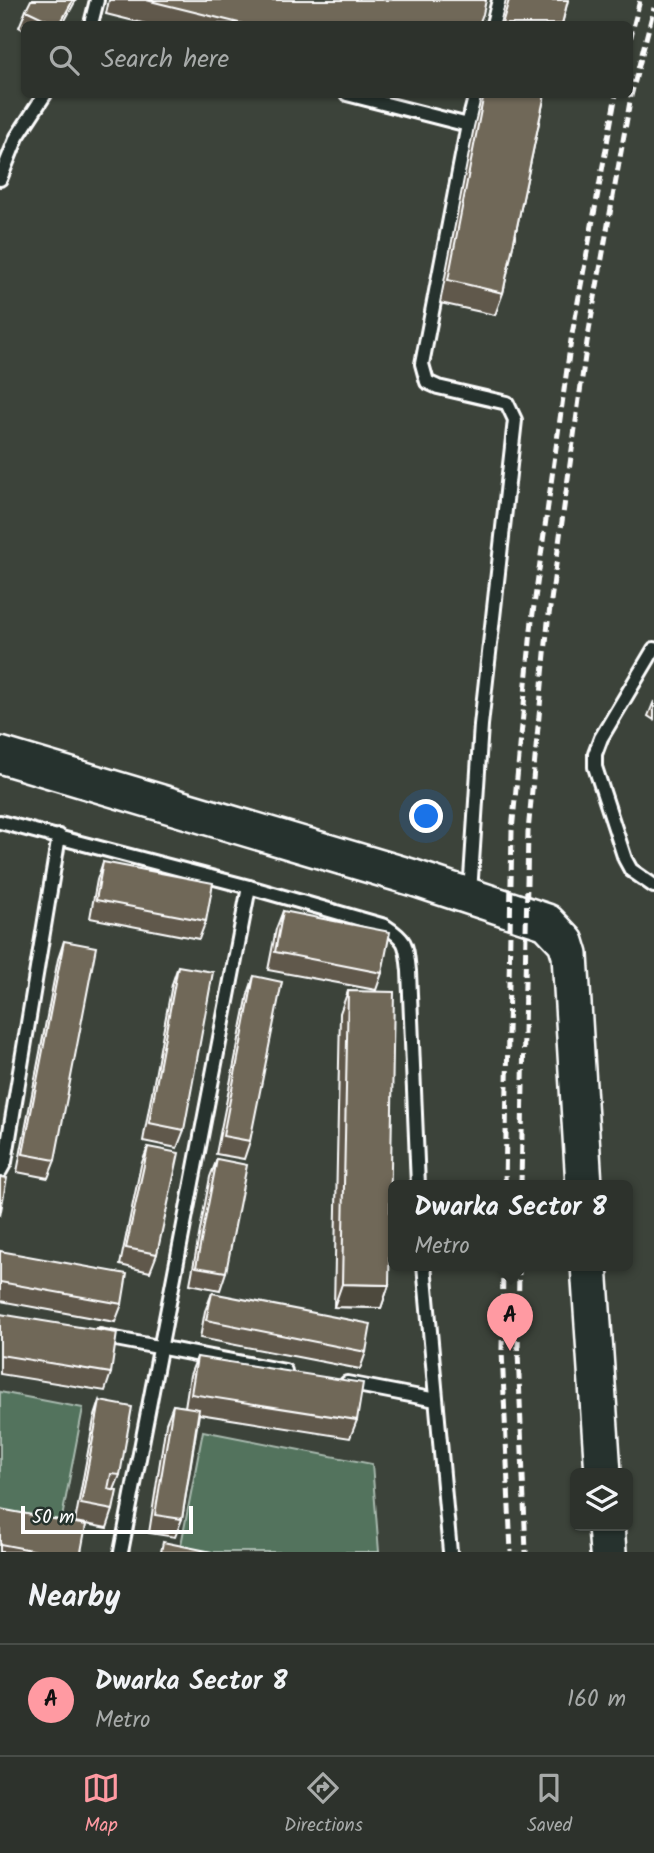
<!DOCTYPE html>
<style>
:root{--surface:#2d322c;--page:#353a34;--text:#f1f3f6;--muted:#a7aaa9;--line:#484d48;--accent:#ff9aa2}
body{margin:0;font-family:Kalam,sans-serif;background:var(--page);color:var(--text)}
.controls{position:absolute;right:21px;bottom:21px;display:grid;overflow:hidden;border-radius:10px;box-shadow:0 2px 5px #0004}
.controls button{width:63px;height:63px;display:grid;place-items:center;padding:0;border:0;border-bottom:2px solid var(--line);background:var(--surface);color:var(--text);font:35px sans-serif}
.scale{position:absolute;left:21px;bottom:18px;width:172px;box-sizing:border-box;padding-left:7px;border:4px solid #fff;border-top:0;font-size:19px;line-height:24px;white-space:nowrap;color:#fff;-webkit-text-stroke:5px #26332d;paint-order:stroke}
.you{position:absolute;left:427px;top:817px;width:24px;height:24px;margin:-18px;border:5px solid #fff;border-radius:50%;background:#1a73e8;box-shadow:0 0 0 10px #1a73e833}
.badge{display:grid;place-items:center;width:46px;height:46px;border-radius:50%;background:var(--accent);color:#111;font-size:23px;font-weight:700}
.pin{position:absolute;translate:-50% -58px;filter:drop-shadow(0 2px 4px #0008)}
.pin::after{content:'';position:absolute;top:37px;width:24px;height:21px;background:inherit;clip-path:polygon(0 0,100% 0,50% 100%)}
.popup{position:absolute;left:388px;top:1180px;width:245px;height:91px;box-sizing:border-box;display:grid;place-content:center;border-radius:10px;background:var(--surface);filter:drop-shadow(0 2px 5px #0005);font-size:23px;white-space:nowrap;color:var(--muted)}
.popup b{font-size:26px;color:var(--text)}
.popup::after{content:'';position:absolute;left:50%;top:100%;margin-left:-14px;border:14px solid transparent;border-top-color:var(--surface)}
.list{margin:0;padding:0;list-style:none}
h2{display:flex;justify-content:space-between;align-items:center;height:91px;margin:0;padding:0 28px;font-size:30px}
h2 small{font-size:23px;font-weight:400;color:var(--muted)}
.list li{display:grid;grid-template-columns:46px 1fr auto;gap:21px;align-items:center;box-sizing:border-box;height:112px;padding:0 28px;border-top:2px solid var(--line)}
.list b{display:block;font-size:26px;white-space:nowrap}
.list p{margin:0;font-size:23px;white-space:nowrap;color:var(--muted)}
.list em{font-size:23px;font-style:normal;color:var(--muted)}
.icon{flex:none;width:38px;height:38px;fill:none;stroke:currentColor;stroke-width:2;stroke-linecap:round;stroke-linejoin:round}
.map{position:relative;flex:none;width:654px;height:1552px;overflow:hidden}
.search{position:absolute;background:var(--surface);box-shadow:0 2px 5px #0004;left:21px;right:21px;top:21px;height:77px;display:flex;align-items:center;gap:18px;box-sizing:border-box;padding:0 24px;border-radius:10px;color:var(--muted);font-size:26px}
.sheet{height:203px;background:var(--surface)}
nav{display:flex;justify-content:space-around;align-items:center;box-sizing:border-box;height:98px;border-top:2px solid var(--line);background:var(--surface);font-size:19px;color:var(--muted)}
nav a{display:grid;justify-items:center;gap:4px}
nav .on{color:var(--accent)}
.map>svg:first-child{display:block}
</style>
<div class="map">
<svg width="654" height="1552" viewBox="0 0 654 1552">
<rect width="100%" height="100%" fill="#3c433a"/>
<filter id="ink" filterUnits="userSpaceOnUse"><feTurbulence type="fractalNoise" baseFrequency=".0143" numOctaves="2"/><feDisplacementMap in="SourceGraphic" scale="14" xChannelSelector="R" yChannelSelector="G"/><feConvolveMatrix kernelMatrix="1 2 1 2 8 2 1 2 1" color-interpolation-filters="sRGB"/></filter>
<g filter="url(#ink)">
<g fill="#52735d" stroke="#a8b9ae" stroke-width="2">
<polygon points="0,1392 83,1408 61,1523 0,1511"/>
<polygon points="203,1431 372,1464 379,1552 190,1552 180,1550"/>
</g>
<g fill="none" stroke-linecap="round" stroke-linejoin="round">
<g stroke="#fff" stroke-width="18">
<g id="lane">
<polyline points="91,24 97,0"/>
<polyline points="493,24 499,0"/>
<polyline points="347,94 468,125 476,94"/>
<polyline points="468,125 422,364 427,382 438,387 507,403 515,420 481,725 470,893"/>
<polyline points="0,179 17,137 45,94"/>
<polyline points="654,649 601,738 595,754 595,767 625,859 631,870 654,886"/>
<path d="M0,822L249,887L385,926C408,941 406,945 409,971L418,1185"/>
<polyline points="0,1171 5,1162 59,836"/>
<polyline points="424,1265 450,1552"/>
<polyline points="100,1336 285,1371"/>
<polyline points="347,1383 436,1400"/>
<polyline points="121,1552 249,887"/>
</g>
</g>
<g stroke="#fff" stroke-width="40">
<g id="secondary">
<polyline points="0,755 414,878 547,922 566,942 570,955 584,1185"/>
<polyline points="589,1265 603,1473"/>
<polyline points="606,1526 608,1552"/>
</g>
</g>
<use href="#lane" stroke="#26332d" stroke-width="12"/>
<use href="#secondary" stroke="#26332d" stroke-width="35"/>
<g stroke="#fff" stroke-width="5" stroke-dasharray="10 5" stroke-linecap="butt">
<polyline points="630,40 640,0"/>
<polyline points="505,1185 512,831 532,620 571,340 616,94"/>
<polyline points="521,1185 528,832 548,622 587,342 631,96 654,8"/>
<polyline points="503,1265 502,1351 511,1552"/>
<polyline points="519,1265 518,1351 526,1552"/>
</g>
</g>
<g fill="#60594c" stroke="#fff" stroke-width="2">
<polygon points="109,0 486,0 479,24 146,24 106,14"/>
<polygon points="506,0 568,0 562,24 500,24"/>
<polygon points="26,10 63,24 24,24 24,30 19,27"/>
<polygon points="482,94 545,94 503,293 495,315 440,303 474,127"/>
<polygon points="654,701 654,720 648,716"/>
<polygon points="103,862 206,921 199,939 90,918 97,880"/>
<polygon points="283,911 382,973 376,990 268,970 276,929"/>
<polygon points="64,941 55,1160 48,1178 17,1172 58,959"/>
<polygon points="178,966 184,1130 177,1148 143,1141 172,984"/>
<polygon points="254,976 250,1141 244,1159 216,1154 248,994"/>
<polygon points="348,991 389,1285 381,1308 334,1307 340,1013"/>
<polygon points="148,1147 157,1254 150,1272 120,1265 141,1165"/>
<polygon points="217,1159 226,1272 220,1290 190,1284 210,1177"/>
<polygon points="0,1251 122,1304 115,1322 0,1301"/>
<polygon points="212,1293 366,1352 360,1369 200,1338 205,1311"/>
<polygon points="0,1314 111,1373 105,1391 0,1374"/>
<polygon points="197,1357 357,1420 350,1438 199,1414 182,1519 175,1537 149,1533 166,1423 173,1405 185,1407 190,1375"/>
<polygon points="100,1401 120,1475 114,1490 113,1510 107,1528 75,1522 94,1419"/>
<polygon points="0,1509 81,1552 0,1552"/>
</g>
<g fill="#4e493e" stroke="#fff" stroke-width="2">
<polygon points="73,0 76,0 63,24 60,24"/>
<polygon points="342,1284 389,1285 381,1308 334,1307"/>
</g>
<g fill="#706858" stroke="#fff" stroke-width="2">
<polygon points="31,0 73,0 60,24 55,24 26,10"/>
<polygon points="146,0 486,0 483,14 479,24 243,24"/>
<polygon points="509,0 568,0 562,24 502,24"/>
<polygon points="484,94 545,94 503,293 448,280"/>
<polygon points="103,862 213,883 206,921 96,900"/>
<polygon points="283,911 390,932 382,973 275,952"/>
<polygon points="64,941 96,947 55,1160 23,1154"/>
<polygon points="178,966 213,972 184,1130 149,1123"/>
<polygon points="254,976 282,982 250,1141 223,1136"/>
<polygon points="348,991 394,992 389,1285 342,1284"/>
<polygon points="148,1147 179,1153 157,1254 126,1248"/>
<polygon points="217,1159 247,1165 226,1272 196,1267"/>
<polygon points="0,1177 7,1178 0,1216"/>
<polygon points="0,1251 127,1274 122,1304 0,1282"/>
<polygon points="212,1293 371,1324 366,1352 206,1320"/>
<polygon points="0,1314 117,1333 111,1373 0,1355"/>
<polygon points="197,1357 363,1383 357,1420 191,1394"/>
<polygon points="100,1401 132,1407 120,1475 111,1474 108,1489 117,1491 113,1510 81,1504"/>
<polygon points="173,1405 199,1409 182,1519 155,1515"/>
<polygon points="0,1509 86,1525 81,1552 42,1552 0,1544"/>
<polygon points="163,1542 212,1552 161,1552"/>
</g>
</g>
</svg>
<div class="controls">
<button><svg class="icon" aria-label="layers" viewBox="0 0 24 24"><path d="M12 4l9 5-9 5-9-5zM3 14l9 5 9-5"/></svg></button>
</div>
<div class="scale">50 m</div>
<div class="you"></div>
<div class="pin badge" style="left:510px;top:1351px">A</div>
<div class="popup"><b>Dwarka Sector 8</b>Metro</div>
<div class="search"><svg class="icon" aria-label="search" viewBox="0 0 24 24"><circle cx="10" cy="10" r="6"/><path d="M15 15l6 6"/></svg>Search here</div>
</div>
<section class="sheet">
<h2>Nearby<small></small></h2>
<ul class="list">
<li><span class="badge">A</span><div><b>Dwarka Sector 8</b><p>Metro</p></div><em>160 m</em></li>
</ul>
</section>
<nav>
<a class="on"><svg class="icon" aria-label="map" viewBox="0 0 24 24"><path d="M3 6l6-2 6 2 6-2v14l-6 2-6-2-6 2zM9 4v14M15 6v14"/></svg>Map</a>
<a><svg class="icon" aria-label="directions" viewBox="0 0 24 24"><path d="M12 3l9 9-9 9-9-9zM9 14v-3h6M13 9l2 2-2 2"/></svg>Directions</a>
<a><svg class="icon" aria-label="saved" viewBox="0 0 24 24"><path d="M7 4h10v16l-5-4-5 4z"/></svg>Saved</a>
</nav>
